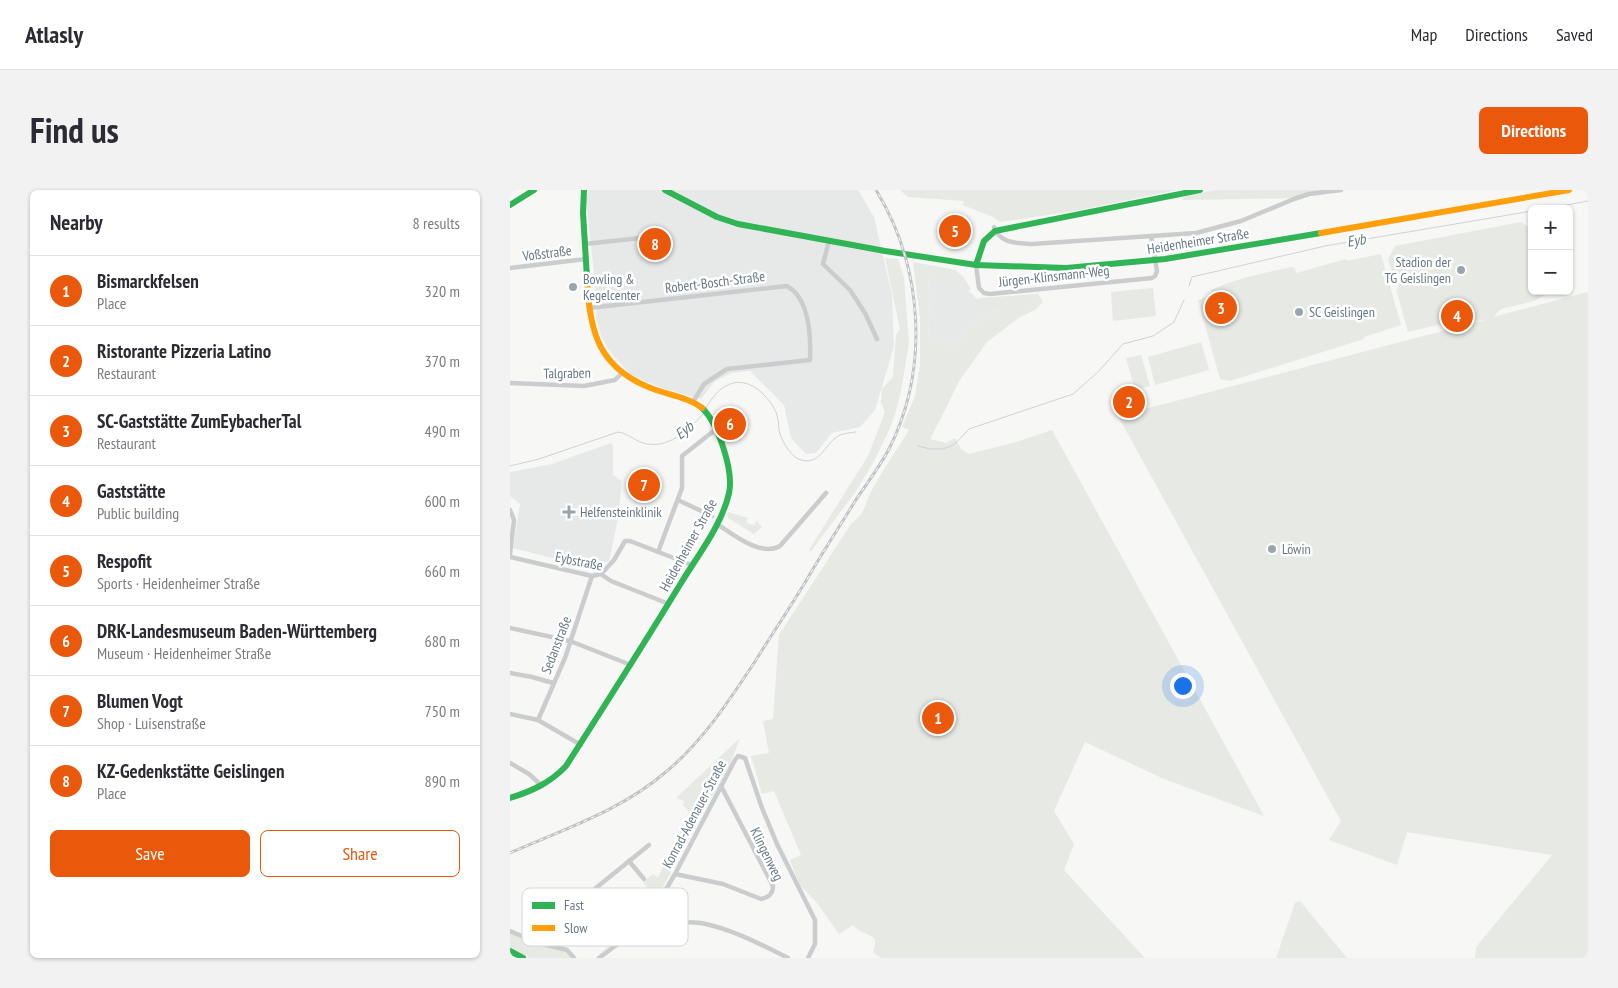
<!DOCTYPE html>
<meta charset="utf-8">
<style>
:root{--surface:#fff;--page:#f2f2f3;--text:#2b2b33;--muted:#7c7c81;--line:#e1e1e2;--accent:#ea580c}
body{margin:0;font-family:"PT Sans Narrow",sans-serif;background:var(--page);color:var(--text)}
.controls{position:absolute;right:15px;top:15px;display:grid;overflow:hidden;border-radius:8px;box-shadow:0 1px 4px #0004}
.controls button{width:45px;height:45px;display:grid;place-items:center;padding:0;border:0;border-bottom:1px solid var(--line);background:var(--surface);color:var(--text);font:25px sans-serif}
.you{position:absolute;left:672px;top:495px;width:18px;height:18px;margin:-12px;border:4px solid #fff;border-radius:50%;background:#1a73e8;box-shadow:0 0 0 8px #1a73e833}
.badge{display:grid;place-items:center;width:32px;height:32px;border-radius:50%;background:var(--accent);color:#fff;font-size:16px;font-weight:700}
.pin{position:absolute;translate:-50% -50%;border:2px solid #fff;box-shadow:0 1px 5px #0006}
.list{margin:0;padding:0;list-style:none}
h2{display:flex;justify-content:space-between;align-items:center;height:65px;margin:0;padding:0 20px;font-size:21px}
h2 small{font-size:16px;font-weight:400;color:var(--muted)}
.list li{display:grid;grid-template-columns:32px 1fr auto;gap:15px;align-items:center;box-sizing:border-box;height:70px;padding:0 20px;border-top:1px solid var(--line)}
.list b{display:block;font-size:19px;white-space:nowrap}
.list p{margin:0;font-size:16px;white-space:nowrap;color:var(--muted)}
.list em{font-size:16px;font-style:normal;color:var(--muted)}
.actions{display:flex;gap:10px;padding:15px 20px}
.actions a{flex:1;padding:11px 0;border:1px solid var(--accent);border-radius:8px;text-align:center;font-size:18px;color:var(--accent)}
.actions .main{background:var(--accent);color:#fff}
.map{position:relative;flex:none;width:1078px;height:768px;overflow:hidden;border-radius:8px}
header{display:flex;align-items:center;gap:30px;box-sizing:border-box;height:70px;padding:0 25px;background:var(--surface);border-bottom:1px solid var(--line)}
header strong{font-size:24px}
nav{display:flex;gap:28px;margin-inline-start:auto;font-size:18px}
.intro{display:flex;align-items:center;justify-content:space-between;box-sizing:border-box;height:120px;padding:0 30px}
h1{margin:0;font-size:35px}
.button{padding:12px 22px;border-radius:8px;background:var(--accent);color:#fff;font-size:18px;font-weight:700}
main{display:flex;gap:30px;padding:0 30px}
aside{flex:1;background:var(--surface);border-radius:8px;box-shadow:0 1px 4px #0004}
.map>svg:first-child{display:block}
</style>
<header>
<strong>Atlasly</strong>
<nav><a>Map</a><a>Directions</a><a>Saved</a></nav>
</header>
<div class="intro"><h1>Find us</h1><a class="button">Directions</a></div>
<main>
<aside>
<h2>Nearby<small>8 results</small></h2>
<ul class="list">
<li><span class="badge">1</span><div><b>Bismarckfelsen</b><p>Place</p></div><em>320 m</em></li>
<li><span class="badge">2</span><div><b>Ristorante Pizzeria Latino</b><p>Restaurant</p></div><em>370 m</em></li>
<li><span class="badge">3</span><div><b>SC-Gaststätte ZumEybacherTal</b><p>Restaurant</p></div><em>490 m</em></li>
<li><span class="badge">4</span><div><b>Gaststätte</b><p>Public building</p></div><em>600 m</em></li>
<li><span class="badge">5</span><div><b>Respofit</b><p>Sports · Heidenheimer Straße</p></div><em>660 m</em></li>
<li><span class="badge">6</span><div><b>DRK-Landesmuseum Baden-Württemberg</b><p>Museum · Heidenheimer Straße</p></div><em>680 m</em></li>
<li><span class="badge">7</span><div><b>Blumen Vogt</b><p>Shop · Luisenstraße</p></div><em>750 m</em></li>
<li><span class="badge">8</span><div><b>KZ-Gedenkstätte Geislingen</b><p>Place</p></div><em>890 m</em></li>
</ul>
<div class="actions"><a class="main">Save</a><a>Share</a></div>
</aside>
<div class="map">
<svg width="1078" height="768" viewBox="0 0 1078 768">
<rect width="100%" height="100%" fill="#f7f7f6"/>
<g fill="#e7e8e8">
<polygon points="79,0 348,0 364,27 382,105 384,156 365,220 350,237 322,243 306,263 296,264 281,248 274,215 240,181 221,183 204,192 191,209 155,199 121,185 98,159 91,145 86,127 87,113 76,7"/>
<polygon points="433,84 449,91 468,110 488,119 460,135 446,156 418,149 420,111 418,90 422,85"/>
<polygon points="101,253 103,256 103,285 112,291 108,329 99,371 81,378 3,358 10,314 0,306 0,282 42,274"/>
</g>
<g fill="#e6e9e4">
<polygon points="390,0 667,0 565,21 490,32 483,27 453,15 454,11 398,7"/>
<polygon points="705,0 828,0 788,8 673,10 673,7"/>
<polygon points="1011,32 1022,39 1022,101 1048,101 1038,103 1024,111 991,119 983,127 1078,102 1078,768 965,768 966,757 1042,665 897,642 887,675 819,650 831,631 608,226 978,129 950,134 940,132 898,142 886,99 889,98 887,90 884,90 878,69 885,56"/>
<path d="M871,64L891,135L854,147V149L720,191L710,189L688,110L702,105L701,100C726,89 754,83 782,77L785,79L786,83L836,69L837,71Z"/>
<polygon points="375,68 388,69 394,88 399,153 391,201 385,224 380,238 364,271 344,304 301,361 299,360 358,266 375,222 371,213 372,199 383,187 386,145 390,139"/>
<path d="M403,72L446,80L454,88L461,99L459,101C448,90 438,84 422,85L418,90L420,111L418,149L446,156L460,135L487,120L468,110L469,108L528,104L533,112L525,120L510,127L477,152L449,191L438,214L420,249L436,253L445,248L451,259L459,264L503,253L542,240L754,626L654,589L575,552L544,621L564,654L554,680L635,768H372L363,763L365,756V749C358,743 348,742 343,735L329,744L307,713L290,695L280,670L291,665L264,601L252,604L241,566L259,563L253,531L263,529L269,445L341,334C358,320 354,314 363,298C374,278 387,260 399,240L392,237L405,206L410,175V128Z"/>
<polygon points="643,98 646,126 603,131 601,102"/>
<polygon points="691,152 699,180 645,195 638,167"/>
<polygon points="631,165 640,196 625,200 616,168"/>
<polygon points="218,322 238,328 236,333 245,335 246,330 252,337 244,344 218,328 217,325"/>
<polygon points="230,548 220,574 143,715 123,739 90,764 90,763 116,741 142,704 133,692 143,684 148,688 179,622 173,615 174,611 166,608"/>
<polygon points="790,711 837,768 766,768 785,713"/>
<path d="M0,743C8,747 15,751 23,753C35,757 54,757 61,768H20L0,758Z"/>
</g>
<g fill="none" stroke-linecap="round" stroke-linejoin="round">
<g stroke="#ccd3d6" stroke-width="1">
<polyline points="1035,19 1078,11"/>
<polyline points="679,96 682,87 815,56 1022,21"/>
<path d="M196,218C202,208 209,198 220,194C240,186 261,208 267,225C269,231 268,238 270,244C273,253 282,268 291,270C308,275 314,258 324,249C330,243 339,243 346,242"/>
<polyline points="408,256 420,259 432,259 439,257 446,253 459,239 563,204 588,182 613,154 643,146 664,132 674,110"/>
<path d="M0,276L29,269L108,242C117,243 124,250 133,253C157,260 178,241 193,224"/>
</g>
<g stroke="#cbcccd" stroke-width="4.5">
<path d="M484,37C490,54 507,53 522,54L686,43L731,31L784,9L799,4L831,0"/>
<polyline points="319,51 313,74 340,100 355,123 367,149"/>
<polyline points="75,54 130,48"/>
<polyline points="466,75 469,98 474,103 480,104 642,88 645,86 647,81 641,46"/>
<polyline points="0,78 76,69"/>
<path d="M79,118L277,96C300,109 301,146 300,170L217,179L194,194L183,212"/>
<polyline points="0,193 74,196 105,190 112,183"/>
<polyline points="168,310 202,326"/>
<polyline points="0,320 4,330 0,364"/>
<path d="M207,334C223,344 250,367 270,356L316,303"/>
<polyline points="148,362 172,298 172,266 205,240"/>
<polyline points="0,367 82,386 91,384 101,391 159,414"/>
<polyline points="91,384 104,370 115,351 120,351 182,375"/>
<polyline points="0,438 60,451 121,475"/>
<polyline points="0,483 22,487 43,493"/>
<polyline points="0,524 28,530 71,555"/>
<polyline points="28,530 55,468 82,386"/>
<polyline points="0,573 19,584 32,596"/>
<polyline points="119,671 134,689"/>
<path d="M165,684L213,694L251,709C259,707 263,704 263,696L211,596"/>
<path d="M136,729C152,736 173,730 191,733C222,739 250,754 278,768"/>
<polyline points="0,741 25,752 57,760 64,768"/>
<polyline points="25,752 29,744 139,655"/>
<polyline points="89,768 117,747 145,718 165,684 225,570 228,566 235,568 252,618 267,654 305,730 305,754 298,768"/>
</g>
<g stroke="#30b455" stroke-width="6">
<polyline points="74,0 73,23 77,88"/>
<polyline points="155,0 207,27 228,34 375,61 466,75 556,78 655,69 811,43"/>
<polyline points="0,15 24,0"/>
<polyline points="466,75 474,51 485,41 690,0"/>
<path d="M0,608C22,601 40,593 56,576C95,515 134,454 171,393C188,365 212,335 219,303C224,281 208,233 192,218"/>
<polyline points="0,761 13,768"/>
</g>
<g stroke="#ff9f0a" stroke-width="6">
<polyline points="811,43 1059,0"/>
<path d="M77,88C79,143 89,180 146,200C161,205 179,208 192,218"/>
</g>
<g stroke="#c1c3c4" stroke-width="3">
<path id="rail" d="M0,663C54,639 111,621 157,581C193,551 218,512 244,473C261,446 279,419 296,391C312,363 330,336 347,308C358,292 370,276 379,259C420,178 413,77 366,0"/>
</g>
<use href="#rail" stroke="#fff" stroke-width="1" stroke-dasharray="4" stroke-linecap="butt"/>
</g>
<g fill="#9aa4ad" stroke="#fff" stroke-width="2">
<circle cx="951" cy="80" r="5"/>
<circle cx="63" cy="97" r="5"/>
<circle cx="789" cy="122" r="5"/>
<path d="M56.5 314.5h5v5h5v5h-5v5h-5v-5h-5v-5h5z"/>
<circle cx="762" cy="359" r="5"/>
</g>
<g text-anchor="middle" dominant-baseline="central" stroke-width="5" stroke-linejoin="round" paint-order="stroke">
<g font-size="14" fill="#687885" stroke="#fff">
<text transform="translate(688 51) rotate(-9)">Heidenheimer Straße</text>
<text transform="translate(37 63) rotate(-7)">Voßstraße</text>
<text transform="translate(544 86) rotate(-6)">Jürgen-Klinsmann-Weg</text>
<text transform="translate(205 92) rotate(-7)">Robert-Bosch-Straße</text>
<text transform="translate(57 183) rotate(-1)">Talgraben</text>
<text transform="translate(178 355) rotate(-61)">Heidenheimer Straße</text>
<text transform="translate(69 371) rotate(11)">Eybstraße</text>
<text transform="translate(46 455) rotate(-69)">Sedanstraße</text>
<text transform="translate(184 624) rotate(-62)">Konrad-Adenauer-Straße</text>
<text transform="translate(257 664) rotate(64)">Klingenweg</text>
</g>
<g font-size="14" fill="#687885" stroke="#fff" text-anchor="start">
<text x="941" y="72" text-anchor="end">Stadion der<tspan x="941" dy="16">TG Geislingen</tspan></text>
<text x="73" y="89">Bowling &amp;<tspan x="73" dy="16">Kegelcenter</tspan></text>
<text x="799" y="122">SC Geislingen</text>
<text x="70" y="322">Helfensteinklinik</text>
<text x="772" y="359">Löwin</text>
</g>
<g font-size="15" font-style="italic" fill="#647880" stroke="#fff">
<text transform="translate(846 50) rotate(-10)">Eyb</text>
<text transform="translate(174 240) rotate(-37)">Eyb</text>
</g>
</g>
<rect x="12" y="698" width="166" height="58" rx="8" fill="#fff" stroke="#d2d6da" stroke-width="1"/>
<rect x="22" y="712" width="23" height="7" fill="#30b455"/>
<rect x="22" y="735" width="23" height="6" fill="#ff9f0a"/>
<g font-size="14" fill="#687885">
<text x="54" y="720">Fast</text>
<text x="54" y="743">Slow</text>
</g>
</svg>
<div class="controls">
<button>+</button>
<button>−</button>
</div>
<div class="you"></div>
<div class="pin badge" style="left:428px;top:528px">1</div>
<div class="pin badge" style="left:619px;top:212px">2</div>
<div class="pin badge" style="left:711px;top:118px">3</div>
<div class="pin badge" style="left:947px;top:126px">4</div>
<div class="pin badge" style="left:445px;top:41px">5</div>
<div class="pin badge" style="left:220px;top:234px">6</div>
<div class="pin badge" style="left:134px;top:295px">7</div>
<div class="pin badge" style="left:145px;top:54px">8</div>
</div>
</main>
